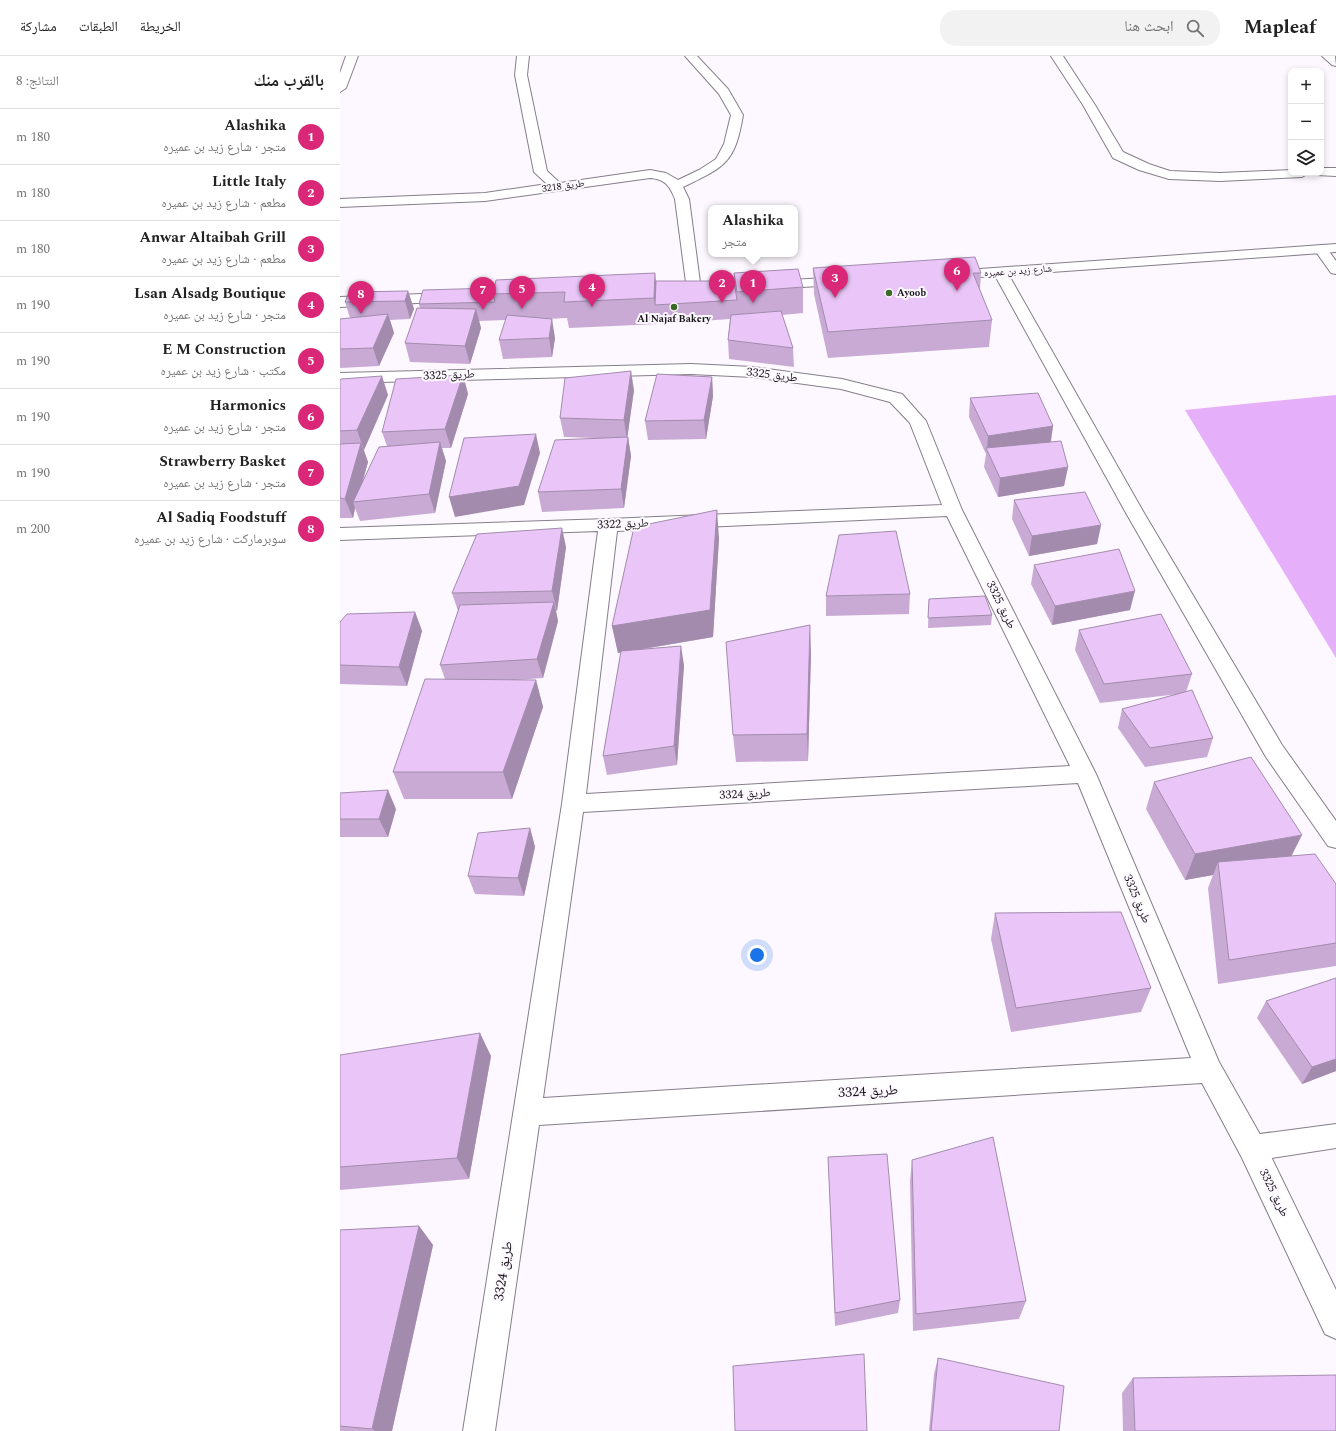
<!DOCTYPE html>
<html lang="ar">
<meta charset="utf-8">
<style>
:root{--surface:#fff;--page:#f2f2f2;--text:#222;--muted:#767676;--line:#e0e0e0;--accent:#db2777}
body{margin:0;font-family:Spectral,"Noto Naskh Arabic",serif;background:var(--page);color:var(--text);direction:rtl}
.controls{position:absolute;right:12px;top:12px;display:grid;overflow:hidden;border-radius:8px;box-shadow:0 2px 6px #0003}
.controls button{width:36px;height:36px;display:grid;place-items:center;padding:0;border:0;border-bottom:1px solid var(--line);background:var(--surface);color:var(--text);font:20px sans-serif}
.you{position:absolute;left:417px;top:899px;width:14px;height:14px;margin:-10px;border:3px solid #fff;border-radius:50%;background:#1a73e8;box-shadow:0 0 0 6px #1a73e833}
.badge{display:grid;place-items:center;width:26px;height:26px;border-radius:50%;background:var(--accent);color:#fff;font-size:13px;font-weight:700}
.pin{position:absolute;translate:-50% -33px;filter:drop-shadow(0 1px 2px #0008)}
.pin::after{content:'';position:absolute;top:21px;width:14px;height:12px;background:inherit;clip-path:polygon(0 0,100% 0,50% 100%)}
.popup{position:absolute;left:368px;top:149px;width:90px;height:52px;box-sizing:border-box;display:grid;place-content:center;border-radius:8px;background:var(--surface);filter:drop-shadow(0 1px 3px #0005);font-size:13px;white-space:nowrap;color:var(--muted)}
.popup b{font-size:15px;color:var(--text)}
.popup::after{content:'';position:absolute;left:50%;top:100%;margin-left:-8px;border:8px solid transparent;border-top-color:var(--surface)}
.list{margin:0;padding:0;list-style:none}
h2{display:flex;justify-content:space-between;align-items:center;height:52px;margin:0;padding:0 16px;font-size:17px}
h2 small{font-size:13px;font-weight:400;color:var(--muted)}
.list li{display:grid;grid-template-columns:26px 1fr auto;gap:12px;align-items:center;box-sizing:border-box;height:56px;padding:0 16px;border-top:1px solid var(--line)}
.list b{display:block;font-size:15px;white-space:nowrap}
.list p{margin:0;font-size:13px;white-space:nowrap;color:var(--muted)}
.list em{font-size:13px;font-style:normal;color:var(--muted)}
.icon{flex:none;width:22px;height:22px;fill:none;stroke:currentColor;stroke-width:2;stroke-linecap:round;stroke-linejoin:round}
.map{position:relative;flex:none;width:996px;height:1375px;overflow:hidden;direction:ltr}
header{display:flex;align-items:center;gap:24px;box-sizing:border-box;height:56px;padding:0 20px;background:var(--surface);border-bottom:1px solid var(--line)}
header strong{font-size:19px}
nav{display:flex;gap:22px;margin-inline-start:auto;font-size:14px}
.search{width:280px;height:36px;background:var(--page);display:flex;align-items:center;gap:10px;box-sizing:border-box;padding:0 14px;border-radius:16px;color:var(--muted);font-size:15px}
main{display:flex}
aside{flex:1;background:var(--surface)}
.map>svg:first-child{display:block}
</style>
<header>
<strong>Mapleaf</strong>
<div class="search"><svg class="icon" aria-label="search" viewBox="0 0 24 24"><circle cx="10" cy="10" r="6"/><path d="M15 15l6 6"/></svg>ابحث هنا</div>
<nav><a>الخريطة</a><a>الطبقات</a><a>مشاركة</a></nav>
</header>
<main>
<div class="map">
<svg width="996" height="1375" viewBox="0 0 996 1375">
<rect width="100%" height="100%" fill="#fdf8ff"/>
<polygon fill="#e6affa" points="996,339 996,602 845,354"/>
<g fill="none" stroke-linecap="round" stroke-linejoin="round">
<g stroke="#867e89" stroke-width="2">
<g id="lane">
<polygon points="980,189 985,190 996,205 996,218 991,217 974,193"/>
<polygon points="996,1068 996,1092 912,1105 903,1101 899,1092 903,1083 912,1079"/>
</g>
</g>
<g stroke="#867e89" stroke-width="2">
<g id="street">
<polygon points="6,0 18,0 6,32 0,36 0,17"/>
<path d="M177,0H189L187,19L207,115L220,127L310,114L326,117L338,124L359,114L376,103L384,88L391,59L379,38L345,0H357L388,33L403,59C395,107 385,111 343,131L349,143L361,234L359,237H349L347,234L335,143C330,130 325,123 310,122L145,145L0,151V143L145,137L207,128L194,116L175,19Z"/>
<polygon points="711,0 723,0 755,49 783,96 809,108 830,115 880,117 951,114 951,117 969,117 962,121 880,125 829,123 799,114 773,102 743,49"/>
<polygon points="982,0 995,0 996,10 992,9"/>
<polygon points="981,112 996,112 996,120 976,119 975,117 981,117"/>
<polygon points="660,212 665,213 667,216 804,457 942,689 996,765 996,792 988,790 926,701 786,457 653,216 655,213"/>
<path d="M351,308L413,311L502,323L562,338L586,365L622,454L756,718L879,1006L922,1082L996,1234V1283L985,1278L902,1102L862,1027L199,1069L155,1375H123L222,748L258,475L0,484V472L268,463L602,449L570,367L550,346L501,333L413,321L351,318L0,327V317ZM607,460L730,710L246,738L277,475ZM738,727L851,1002L203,1042L243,756Z"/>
</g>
</g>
<g stroke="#867e89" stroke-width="2">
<g id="secondary">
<polygon points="996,188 996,196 612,223 607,222 605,219 607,216 612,215"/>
<polygon points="504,221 509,222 511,225 509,228 432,233 427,232 425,229 427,226 432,225"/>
<polygon points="110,237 115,239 118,242 115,245 0,251 0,241"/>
</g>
</g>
<use href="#lane" fill="#fff" fill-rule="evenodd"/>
<use href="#street" fill="#fff" fill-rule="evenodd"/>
<use href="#secondary" fill="#fff" fill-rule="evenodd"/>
</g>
<g fill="#c8aad4">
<polygon points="473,212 641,217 640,234 652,264 649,291 488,302 474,238"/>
<polygon points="394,217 463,231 463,257 442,259 453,292 454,311 389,303 388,284 390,263 318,268 229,272 227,262 207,263 215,282 212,301 163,303 159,284 166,264 139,265 141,272 130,308 70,306 65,287 80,252 79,248 154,232 316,225 394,225"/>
<polygon points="68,235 74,253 70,263 50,264 54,277 39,310 0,312 0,263 10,262 5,246"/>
<polygon points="123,319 128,338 111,392 102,392 106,405 95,457 20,465 15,452 13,462 0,462 0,324 48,339 24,394 28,406 23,424 47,390 42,376"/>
<polygon points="372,321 373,340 366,383 308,384 305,365"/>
<polygon points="294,334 287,381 288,381 291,400 284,452 202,456 198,436 254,382 224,381 220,362"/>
<polygon points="630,342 713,370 711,386 728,411 724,430 658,441 644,411 646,398 629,361"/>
<polygon points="674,444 761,469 757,488 689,500 672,463"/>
<polygon points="379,482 373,581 304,593 344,609 337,709 267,719 263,700 281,597 278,597 272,570"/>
<polygon points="226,491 217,555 216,555 218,565 203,622 175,624 196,624 203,651 172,743 64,743 53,716 105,623 100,609 118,555 112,537"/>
<polygon points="694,509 790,554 712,569 691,528"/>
<polygon points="570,538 569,558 486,560 486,540"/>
<polygon points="589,543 652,559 651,569 588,572"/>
<polygon points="75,556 82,575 67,630 0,628 0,566"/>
<polygon points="739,574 852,618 846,636 873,682 867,701 805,711 778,672 782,653 839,638 760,647 735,594"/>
<polygon points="471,597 468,705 396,706 393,679"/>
<polygon points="814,726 951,800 996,828 996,910 878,928 868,832 873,819 845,824 806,753"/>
<polygon points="0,737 56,753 48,781 0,781"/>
<polygon points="190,772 195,791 184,840 135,838 128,820"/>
<polygon points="655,857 811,932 801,956 671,976 651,883"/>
<polygon points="926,945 996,1015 962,1028 917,962"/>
<polygon points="0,999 151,1000 129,1123 0,1134"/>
<polygon points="488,1101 560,1244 558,1257 495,1270"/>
<polygon points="572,1104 686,1245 679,1263 573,1275 570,1125"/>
<polygon points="79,1170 93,1189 52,1375 0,1375 0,1174"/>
<polygon points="598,1302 719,1375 589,1375 594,1318"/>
<polygon points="793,1322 996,1375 783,1375 782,1337"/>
</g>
<g fill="#a38bad">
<polygon points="315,217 318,243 315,249 314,242"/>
<polygon points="68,235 74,253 70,263 65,245"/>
<polygon points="136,253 141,272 130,308 125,290"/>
<polygon points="48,258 54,277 39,310 33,292"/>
<polygon points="212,263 215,282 212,301 209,282"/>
<polygon points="291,315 294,334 287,384 284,364"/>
<polygon points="123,319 128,338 111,392 105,373"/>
<polygon points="42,320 48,339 24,394 17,374"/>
<polygon points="372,321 373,340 366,383 364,364"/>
<polygon points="713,370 710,389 647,393 648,380"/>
<polygon points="196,378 200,397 184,449 115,461 109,441"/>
<polygon points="288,381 291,400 284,452 281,433"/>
<polygon points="100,386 106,405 95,457 89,438"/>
<polygon points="21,387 28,406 17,445 13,446 15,452 13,462 5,443"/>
<polygon points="728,411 724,430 658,441 660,422"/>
<polygon points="377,454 379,482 373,581 278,597 272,570"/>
<polygon points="761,469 757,488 689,500 692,480"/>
<polygon points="222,472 226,491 217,555 212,535"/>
<polygon points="795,535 790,554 712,569 715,550"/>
<polygon points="214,546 218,565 203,622 197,603"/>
<polygon points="75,556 82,575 67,630 59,611"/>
<polygon points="470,569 471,597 468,705 467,678"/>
<polygon points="341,590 344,609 337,709 334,690"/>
<polygon points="196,624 203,651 172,743 163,716"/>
<polygon points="48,734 56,753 48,781 39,763"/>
<polygon points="190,772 195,791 184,840 178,822"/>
<polygon points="962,779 949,805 878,806 873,819 845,824 855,798"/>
<polygon points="140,977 151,1000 129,1123 117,1102"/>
<polygon points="996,1003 996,1015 962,1028 972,1011"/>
<polygon points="79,1170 93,1189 52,1375 35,1375 32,1373"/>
</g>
<g fill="#e9c6f7" stroke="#a38bad">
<polygon points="635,201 641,217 633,217 652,264 488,276 473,212"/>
<polygon points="458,213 463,231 397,236 394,217"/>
<polygon points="315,217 314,242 224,246 225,236 153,238 156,224"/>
<polygon points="316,225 394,225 397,244 315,249"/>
<polygon points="154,232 153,238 155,246 79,248 83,234"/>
<polygon points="68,235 65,245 5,246 9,236"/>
<polygon points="77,252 136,253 125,290 65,287"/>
<polygon points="441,255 453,292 388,284 391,259"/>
<polygon points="48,258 33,292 0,293 0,263"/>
<polygon points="167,259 212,263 209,282 159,284"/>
<polygon points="291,315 284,364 220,362 225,322"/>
<polygon points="317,318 372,321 364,364 305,365"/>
<polygon points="123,319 105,373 42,376 56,323"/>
<polygon points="42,320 17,374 0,375 0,324 1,323"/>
<polygon points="698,337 713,370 648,380 630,342"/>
<polygon points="196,378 179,430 109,441 124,382"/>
<polygon points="288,381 281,433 198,436 215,384"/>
<polygon points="721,385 728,411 660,422 646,392"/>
<polygon points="100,386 89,438 13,446 39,391"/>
<polygon points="21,387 5,443 0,442 0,388"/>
<polygon points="745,436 761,469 692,480 674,444"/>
<polygon points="377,454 370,554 272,570 294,471"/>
<polygon points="222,472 212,535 112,537 137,478"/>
<polygon points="556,475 570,538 486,540 499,479"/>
<polygon points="779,493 795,535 715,550 694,509"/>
<polygon points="645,540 652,559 588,562 589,543"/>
<polygon points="214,546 197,603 100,609 120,549"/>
<polygon points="75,556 59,611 0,609 0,566 7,558"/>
<polygon points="821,558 852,618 764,628 739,574"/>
<polygon points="470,569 467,678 393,679 386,586"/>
<polygon points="341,590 334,690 263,700 281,595"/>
<polygon points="85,623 196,624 163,716 53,716"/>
<polygon points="852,634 873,682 810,692 782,653"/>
<polygon points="911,701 962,779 855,798 814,726"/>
<polygon points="48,734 39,763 0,763 0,737"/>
<polygon points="190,772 178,822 128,820 138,777"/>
<polygon points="975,798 996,828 996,887 889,904 878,806"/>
<polygon points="781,856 811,932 676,952 655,857"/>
<polygon points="996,922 996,1003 972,1011 926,945"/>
<polygon points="140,977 117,1102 0,1111 0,999"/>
<polygon points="653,1081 686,1245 576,1258 572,1104"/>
<polygon points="547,1098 560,1244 495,1257 488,1101"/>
<polygon points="79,1170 32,1373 0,1370 0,1174"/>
<polygon points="524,1298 527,1375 395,1375 393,1310"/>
<polygon points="598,1302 724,1330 719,1375 591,1375"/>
<polygon points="996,1319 996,1375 795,1375 793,1322"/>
</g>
<g fill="#3d6927" stroke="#fdf8ff" stroke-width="1.5">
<circle cx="549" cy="237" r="4"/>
<circle cx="334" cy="251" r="4"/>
</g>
<g text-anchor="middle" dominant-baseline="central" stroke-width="4" stroke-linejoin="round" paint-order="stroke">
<g font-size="10" fill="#19161a" stroke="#fdf8ff">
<text transform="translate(223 130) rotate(-8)">طريق 3218</text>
<text transform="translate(678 215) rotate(-4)">شارع زيد بن عميره</text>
</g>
<g font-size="10" font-weight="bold" fill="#19161a" stroke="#fdf8ff" text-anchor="start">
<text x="557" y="237">Ayoob</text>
<text x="334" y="263" text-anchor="middle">Al Najaf Bakery</text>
</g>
<g font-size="12" fill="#19161a" stroke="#fdf8ff">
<text transform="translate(109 319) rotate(-2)">طريق 3325</text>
<text transform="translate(432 319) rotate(7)">طريق 3325</text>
<text transform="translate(283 468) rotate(-2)">طريق 3322</text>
<text transform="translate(661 549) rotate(64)">طريق 3325</text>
<text transform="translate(405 738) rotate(-3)">طريق 3324</text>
<text transform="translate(797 843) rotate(67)">طريق 3325</text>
<text transform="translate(934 1137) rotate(64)">طريق 3325</text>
</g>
<g font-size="14" fill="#19161a" stroke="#fdf8ff">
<text transform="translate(528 1035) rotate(-3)">طريق 3324</text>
<text transform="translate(163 1215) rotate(-81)">طريق 3324</text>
</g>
</g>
</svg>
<div class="controls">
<button>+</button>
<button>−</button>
<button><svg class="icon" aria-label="layers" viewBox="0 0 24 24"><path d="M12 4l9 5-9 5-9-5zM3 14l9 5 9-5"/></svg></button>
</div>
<div class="you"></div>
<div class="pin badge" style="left:413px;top:247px">1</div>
<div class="popup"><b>Alashika</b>متجر</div>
<div class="pin badge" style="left:382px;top:247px">2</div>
<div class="pin badge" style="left:495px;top:242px">3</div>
<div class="pin badge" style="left:252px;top:251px">4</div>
<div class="pin badge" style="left:182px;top:253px">5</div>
<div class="pin badge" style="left:617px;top:235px">6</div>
<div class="pin badge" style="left:143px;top:254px">7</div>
<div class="pin badge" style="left:21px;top:258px">8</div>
</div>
<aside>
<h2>بالقرب منك<small>النتائج: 8</small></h2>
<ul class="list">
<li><span class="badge">1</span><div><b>Alashika</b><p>متجر · شارع زيد بن عميره</p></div><em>180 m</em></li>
<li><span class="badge">2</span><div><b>Little Italy</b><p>مطعم · شارع زيد بن عميره</p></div><em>180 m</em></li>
<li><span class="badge">3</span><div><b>Anwar Altaibah Grill</b><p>مطعم · شارع زيد بن عميره</p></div><em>180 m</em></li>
<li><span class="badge">4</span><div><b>Lsan Alsadg Boutique</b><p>متجر · شارع زيد بن عميره</p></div><em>190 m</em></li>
<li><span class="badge">5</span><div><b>E M Construction</b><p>مكتب · شارع زيد بن عميره</p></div><em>190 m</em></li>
<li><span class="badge">6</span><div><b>Harmonics</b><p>متجر · شارع زيد بن عميره</p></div><em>190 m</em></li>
<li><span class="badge">7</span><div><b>Strawberry Basket</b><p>متجر · شارع زيد بن عميره</p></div><em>190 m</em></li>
<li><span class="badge">8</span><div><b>Al Sadiq Foodstuff</b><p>سوبرماركت · شارع زيد بن عميره</p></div><em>200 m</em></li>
</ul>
</aside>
</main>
